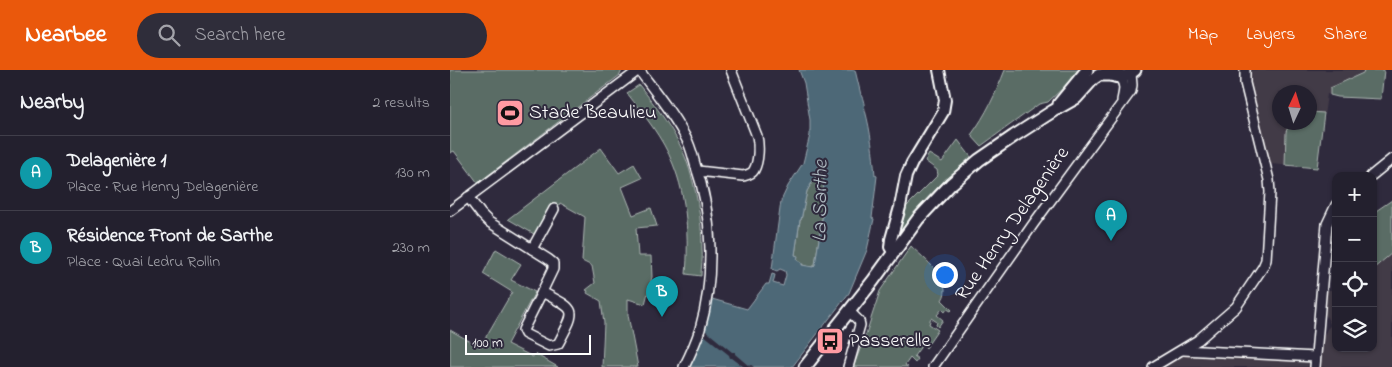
<!DOCTYPE html>
<meta charset="utf-8">
<style>
:root{--surface:#23202e;--page:#2f2d3a;--text:#f1f3f6;--muted:#a3a3aa;--line:#403e4a;--accent:#ea580c}
body{margin:0;font-family:"Indie Flower",sans-serif;background:var(--page);color:var(--text)}
.controls{position:absolute;right:15px;bottom:15px;display:grid;overflow:hidden;border-radius:10px;box-shadow:0 1px 4px #0004}
.controls button{width:45px;height:45px;display:grid;place-items:center;padding:0;border:0;border-bottom:1px solid var(--line);background:var(--surface);color:var(--text);font:25px sans-serif}
.compass{position:absolute;left:822px;top:15px;width:45px;height:45px;border-radius:50%;background:var(--surface);box-shadow:0 1px 4px #0004;rotate:4deg}
.scale{position:absolute;left:15px;bottom:12px;width:126px;box-sizing:border-box;padding-left:5px;border:2px solid #fff;border-top:0;font-size:14px;line-height:18px;white-space:nowrap;color:#fff;-webkit-text-stroke:4px #2f2a3d;paint-order:stroke}
.you{position:absolute;left:494px;top:204px;width:18px;height:18px;margin:-12px;border:4px solid #fff;border-radius:50%;background:#1a73e8;box-shadow:0 0 0 8px #1a73e833}
.badge{display:grid;place-items:center;width:32px;height:32px;border-radius:50%;background:var(--accent);color:#fff;font-size:16px;font-weight:700}
.pin{position:absolute;translate:-50% -41px;filter:drop-shadow(0 1px 2px #0008)}
.pin::after{content:'';position:absolute;top:26px;width:18px;height:15px;background:inherit;clip-path:polygon(0 0,100% 0,50% 100%)}
.list{margin:0;padding:0;list-style:none}
h2{display:flex;justify-content:space-between;align-items:center;height:65px;margin:0;padding:0 20px;font-size:21px}
h2 small{font-size:16px;font-weight:400;color:var(--muted)}
.list li{display:grid;grid-template-columns:32px 1fr auto;gap:15px;align-items:center;box-sizing:border-box;height:75px;padding:0 20px;border-top:1px solid var(--line)}
.list b{display:block;font-size:19px;white-space:nowrap}
.list p{margin:0;font-size:16px;white-space:nowrap;color:var(--muted)}
.list em{font-size:16px;font-style:normal;color:var(--muted)}
.icon{flex:none;width:28px;height:28px;fill:none;stroke:currentColor;stroke-width:2;stroke-linecap:round;stroke-linejoin:round}
.map{position:relative;flex:none;width:942px;height:297px;overflow:hidden}
header{display:flex;align-items:center;gap:30px;box-sizing:border-box;height:70px;padding:0 25px;background:var(--accent);color:#fff}
header strong{font-size:24px}
nav{display:flex;gap:28px;margin-inline-start:auto;font-size:18px}
.search{width:350px;height:45px;background:var(--page);display:flex;align-items:center;gap:12px;box-sizing:border-box;padding:0 18px;border-radius:28px;color:var(--muted);font-size:19px}
main{display:flex}
aside{flex:1;background:var(--surface)}
.map>svg:first-child{display:block}
</style>
<header>
<strong>Nearbee</strong>
<div class="search"><svg class="icon" aria-label="search" viewBox="0 0 24 24"><circle cx="10" cy="10" r="6"/><path d="M15 15l6 6"/></svg>Search here</div>
<nav><a>Map</a><a>Layers</a><a>Share</a></nav>
</header>
<main>
<aside>
<h2>Nearby<small>2 results</small></h2>
<ul class="list">
<li><span class="badge" style="background:#0f9aa8">A</span><div><b>Delagenière 1</b><p>Place · Rue Henry Delagenière</p></div><em>130 m</em></li>
<li><span class="badge" style="background:#0f9aa8">B</span><div><b>Résidence Front de Sarthe</b><p>Place · Quai Ledru Rollin</p></div><em>230 m</em></li>
</ul>
</aside>
<div class="map">
<svg width="942" height="297" viewBox="0 0 942 297">
<rect width="100%" height="100%" fill="#2f2a3d"/>
<filter id="ink" filterUnits="userSpaceOnUse"><feTurbulence type="fractalNoise" baseFrequency=".02" numOctaves="2"/><feDisplacementMap in="SourceGraphic" scale="10" xChannelSelector="R" yChannelSelector="G"/><feConvolveMatrix kernelMatrix="1 2 1 2 8 2 1 2 1" color-interpolation-filters="sRGB"/></filter>
<g filter="url(#ink)">
<g fill="#433a47" fill-rule="evenodd">
<path d="M800,0H934L931,29L888,27L877,24L867,98L821,94L800,13ZM829,22H859V52H829Z"/>
<polygon points="942,183 942,297 870,297 873,267 877,259 881,255 875,244 877,220 886,220 886,278 923,278 923,199"/>
<polygon points="742,284 860,289 860,297 710,297 730,287"/>
</g>
<g fill="#5a6c65" stroke="#acb6b2">
<polygon points="0,0 172,0 170,5 28,113 4,81 0,83"/>
<path d="M555,0H629L615,16L598,32L589,34L531,76L521,65C536,45 546,23 555,0Z"/>
<polygon points="914,0 934,0 931,29 888,27 880,25 880,18 913,3"/>
<path d="M189,15C206,36 227,64 236,89C246,117 252,149 252,179C253,188 251,197 251,206L236,204C239,168 237,128 223,94C213,68 194,45 177,23Z"/>
<polygon points="860,42 874,43 867,98 835,95 836,62 837,59 839,58 838,53 859,52"/>
<polygon points="508,70 521,87 487,118 469,137 447,166 455,138 488,105 487,100 475,91 479,84 492,92"/>
<polygon points="151,78 169,103 184,94 192,108 172,117 183,145 201,138 207,156 186,158 188,186 201,186 202,207 195,234 178,229 178,245 188,297 152,297 154,253 151,231 137,223 138,221 136,220 145,213 142,196 132,191 135,147 110,133 91,168 58,149"/>
<path d="M368,97H370L374,99L373,143L365,195L362,197C354,197 348,193 345,185L350,150H351L357,121L367,104Z"/>
<polygon points="942,130 942,183 923,199 923,143"/>
<path d="M461,176C473,188 505,211 492,230L502,240L501,241L497,239L495,242L492,239L487,245L493,250L488,257L486,255L487,252L481,248L480,250V251L479,254L488,260L479,273L474,270L472,271L478,275L476,278L472,275L464,286L468,289L465,293L460,288L455,295L458,297H403L415,267L430,221Z"/>
<polygon points="46,179 71,194 61,210 85,222 57,274 83,287 85,284 108,297 0,297 0,260 30,277 62,222 33,204"/>
</g>
<path fill="#4e6877" stroke="#95a4ad" fill-rule="evenodd" d="M349,0H405L411,25C414,30 414,35 415,40C421,62 423,83 425,105L427,106L422,148L424,149L417,180L399,223L342,297H240L253,267L262,229L297,239L316,214H319L322,204L325,205L323,213L333,216L336,205L335,201L330,199L327,201L322,199L331,131L338,116L353,93L360,65V50L354,13ZM368,97H370L374,99L373,143L365,195L363,197L352,195V193L347,190L348,186L345,185L350,150H351L357,121L367,104Z"/>
<polygon fill="#2f2a3d" points="255,260 282,282 285,282 285,284 299,296 301,295 304,297 294,297 282,288 280,288 279,285 254,265"/>
<g fill="none" stroke-linecap="round" stroke-linejoin="round">
<g stroke="#fff" stroke-width="12">
<g id="minor">
<path d="M189,0C206,23 225,46 238,72C241,79 243,86 245,94C263,144 265,207 250,259C246,272 240,285 234,297"/>
<path d="M669,7C676,14 674,21 672,30"/>
<path d="M248,101L293,106C297,105 302,104 304,100C309,91 309,75 307,66L281,0"/>
<polyline points="921,106 942,89"/>
<polyline points="18,127 31,144 39,152 98,189 103,193 103,199 92,222"/>
<polyline points="0,141 189,0"/>
<polyline points="82,179 104,139"/>
<path d="M92,222C128,241 127,238 108,274L99,276L75,264L73,260Z"/>
<polyline points="733,280 865,287"/>
<polyline points="398,297 410,255 409,251 399,241"/>
<polyline points="483,297 584,153 681,21 682,15 681,4"/>
<polyline points="703,297 748,270 786,237 813,197 816,190 820,122 819,110 795,13 795,0"/>
<polyline points="865,297 877,154 886,135"/>
</g>
</g>
<g stroke="#fff" stroke-width="14">
<polyline id="tertiary" points="443,182 440,177 441,169 450,137 456,106 462,93 493,42 495,30 489,0"/>
</g>
<g stroke="#fff" stroke-width="15">
<g id="secondary">
<path d="M656,2C666,9 676,8 685,0"/>
<polyline points="609,34 637,0"/>
<polyline points="355,297 423,211 468,149 501,114 529,90 564,66 603,41 626,28 643,9 649,5 660,5"/>
</g>
</g>
<use href="#minor" stroke="#2f2a3d" stroke-width="9"/>
<use href="#tertiary" stroke="#2f2a3d" stroke-width="10"/>
<use href="#secondary" stroke="#2f2a3d" stroke-width="11"/>
</g>
</g>
<defs>
<g id="stadium-square" transform="scale(1.4375)"><rect x="-9" y="-9" width="18" height="18" rx="4" fill="#ff9aa2" stroke="#2f2a3d"/><path d="M0-5a6.5 5 0 1 0 0 10a6.5 5 0 1 0 0-10ZM-3.5-1.8h7v3.6h-7Z" fill="#111"/></g>
<g id="bus-square" transform="scale(1.4375)"><rect x="-9" y="-9" width="18" height="18" rx="4" fill="#ff9aa2" stroke="#2f2a3d"/><path d="M-5-6H5V4H4V6H2V4H-2V6H-4V4H-5ZM-3.5-4V0h7V-4ZM-3.5 1.2v1.5H-2V1.2ZM2 1.2v1.5H3.5V1.2Z" fill="#111"/></g>
</defs>
<g fill-rule="evenodd">
<use href="#stadium-square" x="60" y="43"/>
<use href="#bus-square" x="380" y="271"/>
</g>
<g text-anchor="middle" dominant-baseline="central" stroke-width="4" stroke-linejoin="round" paint-order="stroke">
<g font-size="20" fill="#fff" stroke="#2f2a3d" text-anchor="start">
<text x="79" y="43">Stade Beaulieu</text>
<text x="399" y="271">Passerelle</text>
</g>
<g font-size="20" fill="#fff" stroke="#2f2a3d">
<text transform="translate(563 154) rotate(-55)">Rue Henry Delagenière</text>
</g>
<g font-size="21" font-style="italic" fill="#afbbc2" stroke="#2f2a3d">
<text transform="translate(371 131) rotate(-89)">La Sarthe</text>
</g>
</g>
</svg>
<div class="controls">
<button>+</button>
<button>−</button>
<button><svg class="icon" aria-label="locate" viewBox="0 0 24 24"><circle cx="12" cy="12" r="6"/><path d="M12 2v4M12 18v4M2 12h4M18 12h4"/></svg></button>
<button><svg class="icon" aria-label="layers" viewBox="0 0 24 24"><path d="M12 4l9 5-9 5-9-5zM3 14l9 5 9-5"/></svg></button>
</div>
<svg class="compass" viewBox="-18 -18 36 36"><path d="M0-13l5 13h-10z" fill="#e53935"/><path d="M0 13l5-13h-10z" fill="#a3a3aa"/></svg>
<div class="scale">100 m</div>
<div class="you"></div>
<div class="pin badge" style="left:661px;top:171px;background:#0f9aa8">A</div>
<div class="pin badge" style="left:212px;top:247px;background:#0f9aa8">B</div>
</div>
</main>
